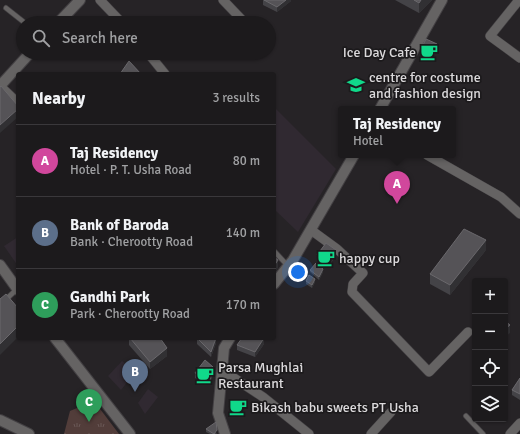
<!DOCTYPE html>
<meta charset="utf-8">
<style>
:root{--surface:#1c1a1c;--page:#252325;--text:#f1f3f6;--muted:#a0a1a3;--line:#3a383b;--accent:#1a73e8}
body{margin:0;font-family:Signika,sans-serif;background:var(--page);color:var(--text)}
.controls{position:absolute;right:12px;bottom:12px;display:grid;overflow:hidden;border-radius:4px;box-shadow:0 1px 3px #0004}
.controls button{width:36px;height:36px;display:grid;place-items:center;padding:0;border:0;border-bottom:1px solid var(--line);background:var(--surface);color:var(--text);font:20px sans-serif}
.you{position:absolute;left:298px;top:272px;width:14px;height:14px;margin:-10px;border:3px solid #fff;border-radius:50%;background:#1a73e8;box-shadow:0 0 0 6px #1a73e833}
.badge{display:grid;place-items:center;width:26px;height:26px;border-radius:50%;background:var(--accent);color:#fff;font-size:13px;font-weight:700}
.pin{position:absolute;translate:-50% -33px;filter:drop-shadow(0 1px 2px #0008)}
.pin::after{content:'';position:absolute;top:21px;width:14px;height:12px;background:inherit;clip-path:polygon(0 0,100% 0,50% 100%)}
.popup{position:absolute;left:338px;top:106px;width:118px;height:52px;box-sizing:border-box;display:grid;place-content:center;border-radius:4px;background:var(--surface);filter:drop-shadow(0 1px 3px #0005);font-size:13px;white-space:nowrap;color:var(--muted)}
.popup b{font-size:15px;color:var(--text)}
.popup::after{content:'';position:absolute;left:50%;top:100%;margin-left:-8px;border:8px solid transparent;border-top-color:var(--surface)}
.list{margin:0;padding:0;list-style:none}
h2{display:flex;justify-content:space-between;align-items:center;height:52px;margin:0;padding:0 16px;font-size:17px}
h2 small{font-size:13px;font-weight:400;color:var(--muted)}
.list li{display:grid;grid-template-columns:26px 1fr auto;gap:12px;align-items:center;box-sizing:border-box;height:72px;padding:0 16px;border-top:1px solid var(--line)}
.list b{display:block;font-size:15px;white-space:nowrap}
.list p{margin:0;font-size:13px;white-space:nowrap;color:var(--muted)}
.list em{font-size:13px;font-style:normal;color:var(--muted)}
.icon{flex:none;width:22px;height:22px;fill:none;stroke:currentColor;stroke-width:2;stroke-linecap:round;stroke-linejoin:round}
.map{position:relative;flex:none;width:520px;height:434px;overflow:hidden}
.search{position:absolute;background:var(--surface);box-shadow:0 1px 3px #0004;left:16px;top:16px;width:260px;height:44px;display:flex;align-items:center;gap:10px;box-sizing:border-box;padding:0 14px;border-radius:22px;color:var(--muted);font-size:15px}
.panel{position:absolute;background:var(--surface);box-shadow:0 1px 3px #0004;left:16px;top:72px;width:260px;height:268px;border-radius:4px}
.map>svg:first-child{display:block}
</style>
<div class="map">
<svg width="520" height="434" viewBox="0 0 520 434">
<defs>
<pattern id="park-tufts" width="24" height="20" patternUnits="userSpaceOnUse"><rect width="24" height="20" fill="#523d3a"/><path d="M3 7l-1-3M5 7V3M7 7l1-3M15 17l-1-3M17 17v-4M19 17l1-3" fill="none" stroke="#6a5856"/></pattern>
</defs>
<rect width="100%" height="100%" fill="#262326"/>
<g fill="#302931">
<polygon points="274,107 336,169 298,232 274,209"/>
<polygon points="18,237 18,266 4,246"/>
<polygon points="122,361 136,371 121,390 108,376"/>
<polygon points="148,389 158,397 145,414 138,403"/>
</g>
<polygon fill="url(#park-tufts)" points="94,401 119,434 64,434 70,411"/>
<g fill="none" stroke-linecap="round" stroke-linejoin="round">
<g stroke="#434043" stroke-width="6">
<g id="service">
<polyline points="6,8 25,23"/>
<polyline points="274,251 288,266"/>
<polyline points="0,305 17,289"/>
<polyline points="466,416 483,434"/>
</g>
</g>
<g stroke="#434043" stroke-width="10">
<g id="minor">
<polyline points="100,0 122,23"/>
<polyline points="223,0 245,23"/>
<polyline points="519,0 490,36 520,58"/>
<polyline points="148,53 165,74"/>
<polyline points="0,86 18,103"/>
<polyline points="427,155 501,197 520,214"/>
<polyline points="311,230 337,249 363,273 353,284 352,292 429,372 468,332"/>
<polyline points="222,370 263,397 309,434"/>
<polyline points="371,434 391,412"/>
<polyline points="510,434 520,423"/>
</g>
</g>
<g stroke="#434043" stroke-width="12">
<g id="tertiary">
<polyline points="58,23 80,0"/>
<polyline points="0,86 30,53"/>
<polyline points="380,109 442,0"/>
<polyline points="0,265 18,290"/>
<polyline points="274,284 293,260 354,155"/>
<polyline points="55,338 130,434"/>
<polyline points="0,420 29,434"/>
<polyline points="225,434 218,413 224,348 230,338"/>
</g>
</g>
<use href="#service" stroke="#656363" stroke-width="4.5"/>
<use href="#minor" stroke="#656363" stroke-width="9"/>
<use href="#tertiary" stroke="#656363" stroke-width="10"/>
</g>
<g fill="#444347">
<polygon points="263,0 291,0 291,1 277,12 263,5"/>
<polygon points="395,0 432,0 419,13"/>
<polygon points="421,49 437,49 432,59 421,54"/>
<polygon points="486,250 450,295 430,284 430,274"/>
<polygon points="317,255 336,255 329,266 317,260"/>
<polygon points="310,270 323,272 319,280 310,272"/>
<polygon points="306,281 315,282 312,288 306,284"/>
<polygon points="475,321 475,334 473,332 473,324"/>
<polygon points="129,338 160,338 167,356 150,369 129,345"/>
<polygon points="197,338 216,343 211,357 197,344"/>
<polygon points="264,344 255,357 237,350 237,345"/>
<polygon points="195,373 213,373 210,385 195,378"/>
<polygon points="520,378 520,400 512,395 512,390"/>
<polygon points="241,403 242,411 235,409 235,406"/>
<polygon points="206,429 217,433 216,434 210,434 206,432"/>
</g>
<g fill="#313033">
<polygon points="286,0 291,0 291,1 277,12 277,7"/>
<polygon points="421,0 432,0 419,13 419,3"/>
<polygon points="437,44 437,49 432,59 432,54"/>
<polygon points="18,109 18,117 0,133 0,125"/>
<polygon points="486,240 486,250 450,295 450,285"/>
<polygon points="336,250 336,255 329,266 329,261"/>
<polygon points="278,260 278,268 274,274 274,266"/>
<polygon points="323,269 323,272 319,280 319,277"/>
<polygon points="315,279 315,282 312,288 312,285"/>
<polygon points="510,325 510,333 505,337 505,329"/>
<polygon points="18,326 18,337 0,355 0,344"/>
<polygon points="216,338 216,343 211,357 211,352"/>
<polygon points="264,338 264,344 255,357 255,352"/>
<polygon points="167,348 167,356 150,369 150,362"/>
<polygon points="213,367 213,373 210,385 210,380"/>
</g>
<g fill="#555357" stroke="#6a686c">
<polygon points="264,0 286,0 277,7"/>
<polygon points="414,0 421,0 419,3"/>
<polygon points="426,39 437,44 432,54 421,49"/>
<polygon points="129,61 141,74 120,74"/>
<polygon points="1,86 18,106 18,109 0,125 0,87"/>
<polygon points="464,229 486,240 450,285 430,274"/>
<polygon points="326,243 336,250 329,261 317,255"/>
<polygon points="274,257 278,260 274,266"/>
<polygon points="316,263 323,269 319,277 310,270"/>
<polygon points="309,275 315,279 312,285 306,281"/>
<polygon points="6,294 18,308 18,326 0,344 0,299"/>
<polygon points="505,321 510,325 505,329"/>
<polygon points="130,338 160,338 167,348 150,362"/>
<polygon points="197,338 216,338 211,352"/>
<polygon points="242,338 264,338 255,352 237,345"/>
<polygon points="205,360 213,367 210,380 195,373"/>
<polygon points="520,378 520,394 512,390"/>
<polygon points="237,401 241,403 242,408 235,406"/>
<polygon points="216,422 217,430 214,434 206,429"/>
</g>
<defs>
<g id="cafe-bare" transform="scale(1.38)"><path d="M-5.5-4.5H6V0H3Q3 3.5 0 3.5H-2.5Q-5.5 3.5-5.5 0ZM3-3.2v2h1.7v-2ZM-6 4.5H4V6H-6Z" fill="#10d98a" stroke="#1c1a1c" stroke-width="2.5" paint-order="stroke"/></g>
<g id="university-bare" transform="scale(1.38)"><path d="M0-5L7-2L0 1L-7-2ZM-4 1L0 2.5L4 1V4Q0 6-4 4Z" fill="#10d98a" stroke="#1c1a1c" stroke-width="2.5" paint-order="stroke"/></g>
</defs>
<g fill-rule="evenodd">
<use href="#cafe-bare" x="429" y="52"/>
<use href="#university-bare" x="356" y="85"/>
<use href="#cafe-bare" x="326" y="258"/>
<use href="#cafe-bare" x="205" y="375"/>
<use href="#cafe-bare" x="238" y="407"/>
</g>
<g text-anchor="middle" dominant-baseline="central" stroke-width="3.5" stroke-linejoin="round" paint-order="stroke">
<g font-size="14" fill="#dbd9db" stroke="#1c1a1c" text-anchor="start">
<text x="416" y="52" text-anchor="end">Ice Day Cafe</text>
<text x="369" y="77">centre for costume<tspan x="369" dy="16">and fashion design</tspan></text>
<text x="339" y="258">happy cup</text>
<text x="218" y="367">Parsa Mughlai<tspan x="218" dy="16">Restaurant</tspan></text>
<text x="251" y="407">Bikash babu sweets PT Usha</text>
</g>
</g>
</svg>
<div class="controls">
<button>+</button>
<button>−</button>
<button><svg class="icon" aria-label="locate" viewBox="0 0 24 24"><circle cx="12" cy="12" r="6"/><path d="M12 2v4M12 18v4M2 12h4M18 12h4"/></svg></button>
<button><svg class="icon" aria-label="layers" viewBox="0 0 24 24"><path d="M12 4l9 5-9 5-9-5zM3 14l9 5 9-5"/></svg></button>
</div>
<div class="you"></div>
<div class="pin badge" style="left:397px;top:204px;background:#d1479c">A</div>
<div class="popup"><b>Taj Residency</b>Hotel</div>
<div class="pin badge" style="left:135px;top:392px;background:#5c6f8a">B</div>
<div class="pin badge" style="left:89px;top:422px;background:#2e9e5b">C</div>
<div class="search"><svg class="icon" aria-label="search" viewBox="0 0 24 24"><circle cx="10" cy="10" r="6"/><path d="M15 15l6 6"/></svg>Search here</div>
<section class="panel">
<h2>Nearby<small>3 results</small></h2>
<ul class="list">
<li><span class="badge" style="background:#d1479c">A</span><div><b>Taj Residency</b><p>Hotel · P. T. Usha Road</p></div><em>80 m</em></li>
<li><span class="badge" style="background:#5c6f8a">B</span><div><b>Bank of Baroda</b><p>Bank · Cherootty Road</p></div><em>140 m</em></li>
<li><span class="badge" style="background:#2e9e5b">C</span><div><b>Gandhi Park</b><p>Park · Cherootty Road</p></div><em>170 m</em></li>
</ul>
</section>
</div>
